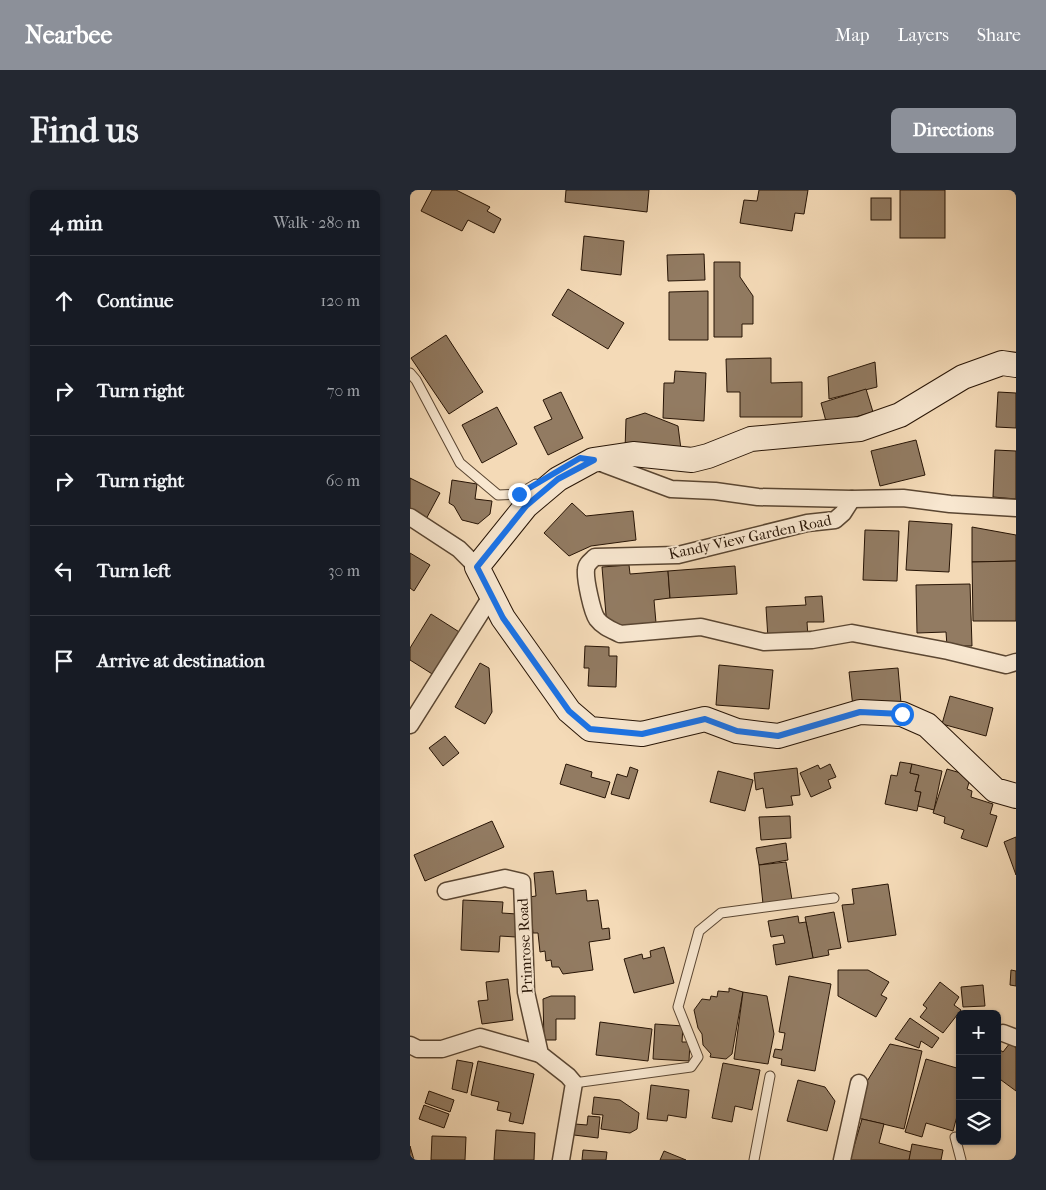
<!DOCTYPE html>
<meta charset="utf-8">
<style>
:root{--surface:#171b24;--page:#242831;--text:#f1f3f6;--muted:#9ea1a6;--line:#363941;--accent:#8c9099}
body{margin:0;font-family:"IM FELL French Canon",serif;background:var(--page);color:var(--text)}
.controls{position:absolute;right:15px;bottom:15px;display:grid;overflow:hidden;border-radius:8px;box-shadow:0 1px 4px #0004}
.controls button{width:45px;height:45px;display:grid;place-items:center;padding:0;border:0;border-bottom:1px solid var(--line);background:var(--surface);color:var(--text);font:25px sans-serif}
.stop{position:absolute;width:15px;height:15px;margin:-11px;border:4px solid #1a73e8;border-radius:50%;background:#fff}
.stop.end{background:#1a73e8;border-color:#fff;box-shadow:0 1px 5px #0008}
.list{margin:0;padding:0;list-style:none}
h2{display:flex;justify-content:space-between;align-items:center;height:65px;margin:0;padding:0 20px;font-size:21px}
h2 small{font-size:16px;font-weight:400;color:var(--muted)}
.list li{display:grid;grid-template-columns:32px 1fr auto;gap:15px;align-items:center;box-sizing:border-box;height:90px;padding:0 20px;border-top:1px solid var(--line)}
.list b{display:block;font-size:19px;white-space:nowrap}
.list em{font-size:16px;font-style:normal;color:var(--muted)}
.icon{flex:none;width:28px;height:28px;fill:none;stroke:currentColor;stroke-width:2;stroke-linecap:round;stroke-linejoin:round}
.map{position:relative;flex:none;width:606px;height:970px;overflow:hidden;border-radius:8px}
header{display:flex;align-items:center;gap:30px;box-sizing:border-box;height:70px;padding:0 25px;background:var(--accent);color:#fff}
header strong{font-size:24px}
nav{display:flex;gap:28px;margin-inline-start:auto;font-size:18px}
.intro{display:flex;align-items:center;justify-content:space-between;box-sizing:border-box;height:120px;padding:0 30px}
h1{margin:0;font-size:35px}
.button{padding:12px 22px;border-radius:8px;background:var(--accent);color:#fff;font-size:18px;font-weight:700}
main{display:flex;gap:30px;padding:0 30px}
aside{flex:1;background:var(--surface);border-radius:8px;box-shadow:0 1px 4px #0004}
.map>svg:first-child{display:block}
</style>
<header>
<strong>Nearbee</strong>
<nav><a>Map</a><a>Layers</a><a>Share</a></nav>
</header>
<div class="intro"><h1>Find us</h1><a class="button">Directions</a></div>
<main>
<aside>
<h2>4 min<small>Walk · 280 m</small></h2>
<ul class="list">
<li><svg class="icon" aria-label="ahead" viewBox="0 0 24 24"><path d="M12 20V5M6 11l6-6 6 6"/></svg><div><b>Continue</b></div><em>120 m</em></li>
<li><svg class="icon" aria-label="right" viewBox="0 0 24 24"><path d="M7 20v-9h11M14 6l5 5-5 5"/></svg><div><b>Turn right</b></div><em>70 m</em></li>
<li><svg class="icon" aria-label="right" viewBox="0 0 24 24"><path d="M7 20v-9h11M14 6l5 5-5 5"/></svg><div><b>Turn right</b></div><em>60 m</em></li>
<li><svg class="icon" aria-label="left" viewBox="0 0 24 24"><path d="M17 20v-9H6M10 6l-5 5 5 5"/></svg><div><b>Turn left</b></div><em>30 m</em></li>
<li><svg class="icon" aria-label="arrive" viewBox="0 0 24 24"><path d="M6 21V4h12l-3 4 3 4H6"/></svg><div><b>Arrive at destination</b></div></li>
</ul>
</aside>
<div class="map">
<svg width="606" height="970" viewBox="0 0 606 970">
<rect width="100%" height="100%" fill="#f4dab7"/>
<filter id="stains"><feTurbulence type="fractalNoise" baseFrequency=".004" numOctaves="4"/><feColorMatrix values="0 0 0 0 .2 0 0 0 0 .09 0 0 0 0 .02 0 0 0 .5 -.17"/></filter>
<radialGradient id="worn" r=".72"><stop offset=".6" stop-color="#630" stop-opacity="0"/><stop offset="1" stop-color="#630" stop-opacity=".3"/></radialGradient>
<g fill="#927b62" stroke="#271405">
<polygon points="22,0 46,0 80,17 77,21 91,29 84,43 58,30 52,41 11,21"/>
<polygon points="156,0 239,0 237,22 155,12"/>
<polygon points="349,0 398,0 394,24 385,23 382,41 330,33 334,10 347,11"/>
<rect x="490" y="0" width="45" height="48"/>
<rect x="461" y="8" width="20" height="22"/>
<polygon points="174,46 214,51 211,85 171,80"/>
<polygon points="294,64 295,90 258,91 257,65"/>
<polygon points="304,72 330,72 330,87 343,106 343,134 332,134 332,147 304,147"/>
<polygon points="158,99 214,133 198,159 142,125"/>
<polygon points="298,101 298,150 259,150 259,102"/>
<polygon points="36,145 73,202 39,224 1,168"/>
<polygon points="361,168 361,193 392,192 392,227 330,227 330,202 317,202 316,169"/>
<polygon points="465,172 467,197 419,209 418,187"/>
<polygon points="265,181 296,183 294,231 253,228 254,193 264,193"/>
<polygon points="456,199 463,222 417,235 411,213"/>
<polygon points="151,202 173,248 138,265 124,237 142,229 133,210"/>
<polygon points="588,202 606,203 606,238 586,237"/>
<polygon points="87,217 107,254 72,273 52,235"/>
<polygon points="235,223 268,236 272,267 215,260 216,229"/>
<polygon points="506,250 515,285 470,296 461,261"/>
<polygon points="585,260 606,261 606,309 583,307"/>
<polygon points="0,288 30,303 15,331 0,323"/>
<polygon points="42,290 67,294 65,309 82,311 80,324 68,334 52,330 44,316 39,313"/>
<polygon points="162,313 176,326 223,321 226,350 181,356 159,366 134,343"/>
<polygon points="499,331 542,334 539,382 496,380"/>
<polygon points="562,337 606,345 606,371 562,372"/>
<polygon points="455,340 489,341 487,391 453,390"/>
<polygon points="0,363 20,375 4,401 0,398"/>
<polygon points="606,371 606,431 563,431 562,372"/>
<polygon points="219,375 220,384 258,381 260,408 244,410 246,433 197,437 192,377"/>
<polygon points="325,376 327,404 260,408 258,381"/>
<polygon points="560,394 562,456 537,456 536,442 507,443 506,395"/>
<polygon points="412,406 414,432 397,432 398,447 358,449 356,417 396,415 395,407"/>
<polygon points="21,424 54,445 27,487 0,470 0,458"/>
<polygon points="175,456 199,457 199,466 207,466 206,497 178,496 179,478 174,478"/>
<polygon points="70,473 79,478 82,522 75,534 45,517"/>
<polygon points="309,475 363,480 359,519 306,515"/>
<polygon points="488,478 491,513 443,517 439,482"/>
<polygon points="540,506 583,518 576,546 532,534"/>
<polygon points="35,546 49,563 33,576 19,558"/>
<polygon points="490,572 502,574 500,583 509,585 505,601 511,602 507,621 475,614 481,585 487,586"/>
<polygon points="156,574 182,582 181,587 200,592 195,608 150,594"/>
<polygon points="420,574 426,587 418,590 421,598 401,607 390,583 408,575 410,579"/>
<polygon points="502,574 532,581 524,620 508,616 511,602 505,601 509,585 500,583"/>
<polygon points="220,577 228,580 219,609 201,604 207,584 217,587"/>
<polygon points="387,578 390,605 381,606 383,615 356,618 353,598 346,600 344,583"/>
<polygon points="537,579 561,586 557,599 562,601 561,607 583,614 580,624 587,626 577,657 551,648 554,640 534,633 535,627 523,623"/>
<polygon points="308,581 343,590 335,621 300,612"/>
<polygon points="380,626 381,648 351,650 349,627"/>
<polygon points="82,631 94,657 15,691 4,665"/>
<polygon points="606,647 606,685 594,652"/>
<polygon points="376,653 378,670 349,675 346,658"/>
<polygon points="376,672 382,710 353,714 349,675"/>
<polygon points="143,681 146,704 176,700 177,711 188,710 192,739 199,738 200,749 179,752 183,780 153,784 149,777 142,777 141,770 136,771 135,761 130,762 128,743 123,743 119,707 126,706 124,683"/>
<polygon points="478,694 486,745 438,752 432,715 444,714 442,699"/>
<polygon points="53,710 93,712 92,723 107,724 106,747 90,746 89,762 51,760"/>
<polygon points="424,722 431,758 418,760 419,765 403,768 395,727"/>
<polygon points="388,726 389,733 396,732 403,768 366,775 363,755 375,753 373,745 361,747 358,731"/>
<polygon points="254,757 264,793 224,803 214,769 232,764 233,769 241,767 240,761"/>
<polygon points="428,780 458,780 479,792 471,805 477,808 466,827 428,806"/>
<polygon points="601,780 606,781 606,796 600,795"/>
<polygon points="379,786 421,794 405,881 371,875 372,869 363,867 365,859 372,860 375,843 369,842"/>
<polygon points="98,789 103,830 72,834 68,811 78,810 76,792"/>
<polygon points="530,792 549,807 544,815 551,820 533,843 510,827 517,818 513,815"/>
<polygon points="573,795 575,816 553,817 551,797"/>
<polygon points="319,798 333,802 322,864 316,869 300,867 301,864 293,855 292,844 288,838 284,820 292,809 300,810 301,806 307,807 308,801 319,802"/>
<polygon points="333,802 357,806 364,844 358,874 324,869"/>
<polygon points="141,806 165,806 165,829 146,829 146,850 134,850 133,809"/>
<polygon points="500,828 529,848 522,858 511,851 509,858 485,849"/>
<polygon points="190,832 242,839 238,871 186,865"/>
<polygon points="245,834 273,836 272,852 280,852 279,871 243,869"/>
<polygon points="600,853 606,858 606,901 587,887 587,858 593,862"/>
<polygon points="480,854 512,861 494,939 448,928 456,893"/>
<polygon points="516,869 550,879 550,915 543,941 516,933 512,947 495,942"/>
<polygon points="47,870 63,873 57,903 42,899"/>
<polygon points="68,871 124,884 113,934 99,931 101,923 87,920 89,912 61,905"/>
<polygon points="313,873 350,880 342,920 325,916 322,932 302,928"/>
<polygon points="388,890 415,897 425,911 417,941 377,931"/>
<polygon points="241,895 279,900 276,928 258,925 257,931 237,929"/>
<polygon points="19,901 44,910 40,922 15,913"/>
<polygon points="184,907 210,910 229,923 227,939 220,943 191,939 193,925 182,924"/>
<polygon points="14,915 39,924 34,938 9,929"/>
<polygon points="178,926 190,927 188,948 164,945 165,934 177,935"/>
<polygon points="452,929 474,934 469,953 501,962 499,970 440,970"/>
<polygon points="86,940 125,943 124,970 84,970"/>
<polygon points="22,946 56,947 55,970 21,970"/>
<polygon points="502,954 533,960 531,970 499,970"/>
<polygon points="0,956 4,970 0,970"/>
<polygon points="173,960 197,962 196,970 172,970"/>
<polygon points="254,961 276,970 250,970"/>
</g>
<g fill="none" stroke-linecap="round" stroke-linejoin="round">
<g stroke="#5a4632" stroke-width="11">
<g id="lane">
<polyline points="0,183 6,190 50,273 88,305 109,304 126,294"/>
<polyline points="164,893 281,877 288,867 268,817 289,741 311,723 424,708"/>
<polyline points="545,947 551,970"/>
<polyline points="344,970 360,886"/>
</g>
</g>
<g stroke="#5a4632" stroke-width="19">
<g id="street">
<polyline points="186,271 261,299 305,301 348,307 442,309 493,308 540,314 606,318"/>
<path d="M442,309L433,323L425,330L397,333L268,365L185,367C181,371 176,374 176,380C175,389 182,422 187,429C193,437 202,440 210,444L291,437L354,452L402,450L442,443L538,461L596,475L606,472"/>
<polyline points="0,327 49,359 67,377"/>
<polyline points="0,535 82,405"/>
<polyline points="36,701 95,688 112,692 116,802 130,864 158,886 164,893 151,970"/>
<polyline points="593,843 606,848"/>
<polyline points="0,855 8,859 32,859 70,847 130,864"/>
<polyline points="432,970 449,893"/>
</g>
</g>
<g stroke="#271405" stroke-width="26">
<polyline id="secondary" points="606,175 592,173 553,187 490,225 450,239 341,249 298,266 282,270 223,264 183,270 148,289 116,316 67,377 93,428 159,521 180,539 232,544 295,529 327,541 368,546 450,522 492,524 517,535 585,600 606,606"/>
</g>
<use href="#lane" stroke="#f8e7d0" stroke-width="9"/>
<use href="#street" stroke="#f8e7d0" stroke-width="16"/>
<use href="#secondary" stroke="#f8e7d0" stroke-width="24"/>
</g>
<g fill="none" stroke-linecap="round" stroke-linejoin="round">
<polyline stroke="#1a73e8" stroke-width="6" points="109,304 170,268 184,270 148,289 116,316 67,377 93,428 159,521 180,539 232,544 295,529 327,541 368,546 450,522 492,524"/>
</g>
<g text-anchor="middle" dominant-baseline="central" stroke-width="4" stroke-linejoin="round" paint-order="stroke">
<g font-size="15" fill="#271405" stroke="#f8e7d0">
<text transform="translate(340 347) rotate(-12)">Kandy View Garden Road</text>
<text transform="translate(115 756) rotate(-93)">Primrose Road</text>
</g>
</g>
<rect width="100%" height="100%" filter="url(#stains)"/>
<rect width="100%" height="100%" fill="url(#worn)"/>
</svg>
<div class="controls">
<button>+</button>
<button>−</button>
<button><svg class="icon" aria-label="layers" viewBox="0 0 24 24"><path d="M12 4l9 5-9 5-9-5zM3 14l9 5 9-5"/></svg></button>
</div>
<div class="stop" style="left:492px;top:524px"></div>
<div class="stop end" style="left:109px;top:304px"></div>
</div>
</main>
